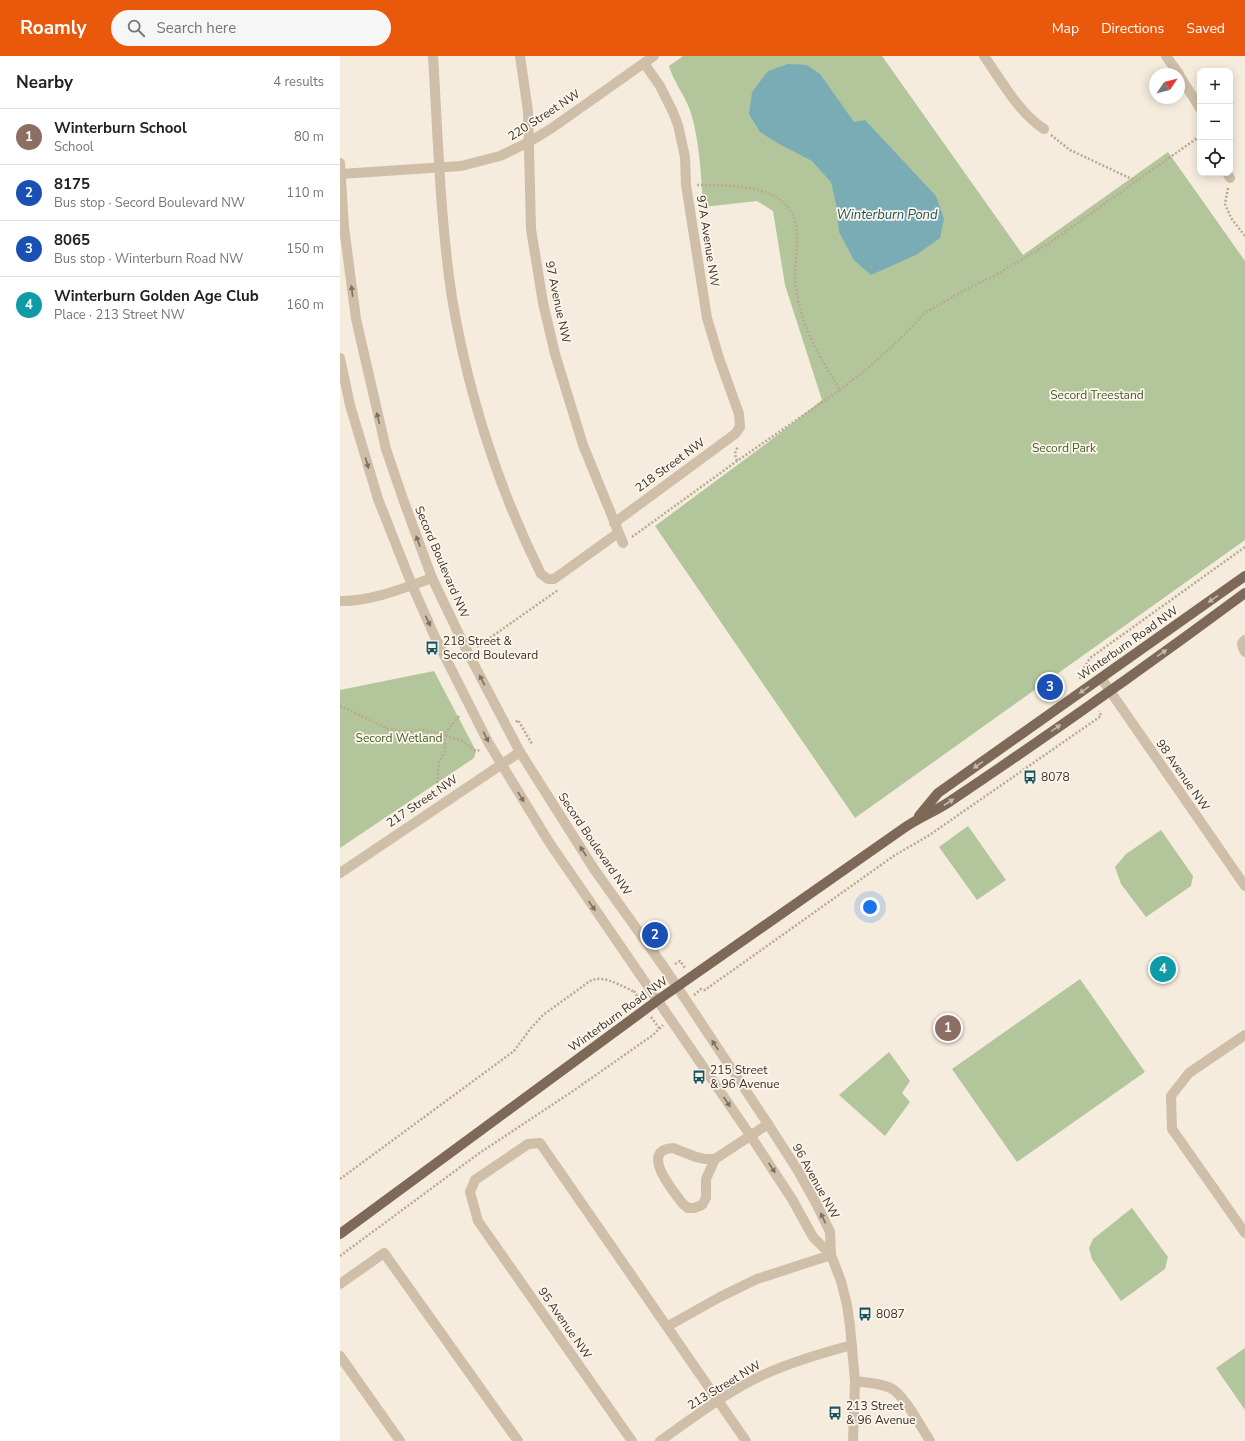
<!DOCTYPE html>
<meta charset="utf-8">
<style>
:root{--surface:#fff;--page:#f6f6f6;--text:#202124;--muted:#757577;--line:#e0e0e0;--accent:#ea580c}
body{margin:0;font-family:"Nunito Sans",sans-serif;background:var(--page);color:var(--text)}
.controls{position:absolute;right:12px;top:12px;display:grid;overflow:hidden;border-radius:8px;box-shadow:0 2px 10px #0003}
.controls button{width:36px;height:36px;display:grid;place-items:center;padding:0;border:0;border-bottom:1px solid var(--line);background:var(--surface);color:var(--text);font:20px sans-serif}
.compass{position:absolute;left:809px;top:12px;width:36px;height:36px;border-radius:50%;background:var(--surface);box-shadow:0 2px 10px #0003;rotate:55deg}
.you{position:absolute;left:530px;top:851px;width:14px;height:14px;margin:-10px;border:3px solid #fff;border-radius:50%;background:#1a73e8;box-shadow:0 0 0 6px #1a73e833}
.badge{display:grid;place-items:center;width:26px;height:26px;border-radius:50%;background:var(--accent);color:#fff;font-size:13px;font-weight:700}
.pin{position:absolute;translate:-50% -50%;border:2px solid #fff;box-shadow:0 1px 4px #0006}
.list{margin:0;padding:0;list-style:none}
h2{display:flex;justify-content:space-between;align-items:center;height:52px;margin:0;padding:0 16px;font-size:17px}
h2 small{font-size:13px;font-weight:400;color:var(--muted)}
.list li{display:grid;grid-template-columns:26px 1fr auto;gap:12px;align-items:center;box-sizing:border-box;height:56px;padding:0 16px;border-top:1px solid var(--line)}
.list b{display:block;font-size:15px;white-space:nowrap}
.list p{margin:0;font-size:13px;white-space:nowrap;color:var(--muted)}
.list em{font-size:13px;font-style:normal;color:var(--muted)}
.icon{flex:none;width:22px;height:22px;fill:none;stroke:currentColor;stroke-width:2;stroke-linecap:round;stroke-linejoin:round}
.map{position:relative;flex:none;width:905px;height:1385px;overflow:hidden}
header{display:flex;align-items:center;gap:24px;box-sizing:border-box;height:56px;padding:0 20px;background:var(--accent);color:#fff}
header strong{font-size:19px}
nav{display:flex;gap:22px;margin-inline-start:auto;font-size:14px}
.search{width:280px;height:36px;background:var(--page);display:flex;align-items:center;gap:10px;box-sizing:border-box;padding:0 14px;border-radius:22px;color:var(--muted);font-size:15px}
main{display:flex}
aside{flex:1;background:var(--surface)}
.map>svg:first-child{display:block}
</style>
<header>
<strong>Roamly</strong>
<div class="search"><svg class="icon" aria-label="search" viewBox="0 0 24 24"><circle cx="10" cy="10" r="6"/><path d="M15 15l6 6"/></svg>Search here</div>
<nav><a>Map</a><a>Directions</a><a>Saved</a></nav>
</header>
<main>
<aside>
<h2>Nearby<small>4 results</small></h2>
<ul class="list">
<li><span class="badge" style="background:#8d6e63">1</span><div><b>Winterburn School</b><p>School</p></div><em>80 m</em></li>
<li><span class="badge" style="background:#1a4fb4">2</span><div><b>8175</b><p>Bus stop · Secord Boulevard NW</p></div><em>110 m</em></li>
<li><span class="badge" style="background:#1a4fb4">3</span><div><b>8065</b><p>Bus stop · Winterburn Road NW</p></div><em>150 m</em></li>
<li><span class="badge" style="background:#0f9aa8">4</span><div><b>Winterburn Golden Age Club</b><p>Place · 213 Street NW</p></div><em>160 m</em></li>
</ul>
</aside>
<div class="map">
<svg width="905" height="1385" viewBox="0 0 905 1385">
<rect width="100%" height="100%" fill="#f5ecdd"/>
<g fill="#b3c69b">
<path d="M343,0H542L683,199L828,96L905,205V484L515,762L315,470L427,387L482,344L445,229L433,155L417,145L363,151C361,119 360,88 351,57C346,41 334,27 329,10Z"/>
<polygon points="94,615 136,695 134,702 0,792 0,634"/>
<polygon points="628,770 666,824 637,844 599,791"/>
<polygon points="821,774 853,820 851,830 806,861 781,828 775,811 786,798"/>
<polygon points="740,923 805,1016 677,1106 612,1013"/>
<polygon points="549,996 570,1025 562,1037 570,1046 545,1080 499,1039"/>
<polygon points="792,1152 828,1201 825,1213 781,1245 752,1203 749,1192 753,1183"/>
<polygon points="905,1292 905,1354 876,1312"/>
</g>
<polygon fill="#79acb5" points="448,8 467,9 480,18 514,66 525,64 596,140 604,163 600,182 576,199 531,219 514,204 499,176 497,152 491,126 472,105 439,88 420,76 409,58 412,36 428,15"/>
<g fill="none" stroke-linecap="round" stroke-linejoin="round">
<g stroke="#bba891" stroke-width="2.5" stroke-dasharray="2 2" stroke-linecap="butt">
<polyline points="711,79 730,94 796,125"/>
<polyline points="888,132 885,148 891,162 905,180"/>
<polyline points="500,334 528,312 558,285 585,257 630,231 654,220 708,188 860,80"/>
<path d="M397,405C395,399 394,396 398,391"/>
<path d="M292,481L397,405L500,334C480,301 461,271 456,232C453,214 458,195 457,177C454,126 394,130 357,129"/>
<polyline points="137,591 218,534"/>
<polyline points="740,623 741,617 750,602 905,491"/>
<polyline points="0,650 48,673 68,676 80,674 96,676 122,685 136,695 140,694"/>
<polyline points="176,666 178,664 192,688"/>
<polyline points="98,739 97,731 99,707 105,695 104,678 120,659"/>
<polyline points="335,908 340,905 345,912"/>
<polyline points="294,935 300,945"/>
<polyline points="354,939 361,933 365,934 555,799 588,780 761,660 759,655"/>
<polyline points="311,961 320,973"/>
<path d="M0,1123L174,995L191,972L203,959L250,925C263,918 281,930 293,935"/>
<polyline points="0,1200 138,1098 233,1035 313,979 323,969"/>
</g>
<g stroke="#cfbea8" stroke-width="10">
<path d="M93,0C98,80 100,163 112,242C128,337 158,431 201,518L208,523H214L278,477"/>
<polyline points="180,0 188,55 191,173 203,247 215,298 243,389 283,487"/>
<path d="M644,0C661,24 679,57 704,73"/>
<polyline points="826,0 839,18"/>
<polyline points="839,19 860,52"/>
<polyline points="0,107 4,171 16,263 46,393 63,443 92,522 128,597 180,696 254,813 326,914 428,1068 457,1113 477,1149 490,1176 491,1199 501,1225 507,1249 510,1270 515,1325 513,1385"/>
<polyline points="887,117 890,122"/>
<polyline points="0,118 121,110 160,100 189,86 212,72 314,0"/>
<polyline points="0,302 10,349 38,443 72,529 94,579 148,686 209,786 410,1079 452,1143 473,1181 491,1199"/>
<polyline points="274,467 395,378 400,371 399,358 379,302 367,262 346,129 345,101 338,69 333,56 320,30 304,7"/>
<path d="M0,545C30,546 64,532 92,522"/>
<polyline points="905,584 902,587 903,592 905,596"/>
<polyline points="761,622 905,830"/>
<polyline points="0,817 180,696"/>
<polyline points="905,979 849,1017 831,1040 832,1073 905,1177"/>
<path d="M375,1103H365L356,1101L333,1092C298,1094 334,1136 343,1148L348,1152H354L362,1149L366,1142V1123L375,1103L428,1068"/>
<polyline points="0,1228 44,1197 178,1385"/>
<polyline points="328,1270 380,1241 417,1223 491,1199"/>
<polyline points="0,1300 60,1385"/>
<path d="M515,1325C527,1327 544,1327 554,1334C567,1344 581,1371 590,1385"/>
<polyline points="292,1385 138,1165 130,1136 135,1124 188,1088 200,1087 406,1385"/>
<path d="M320,1385C353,1362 386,1336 423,1319C451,1306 482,1297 512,1289"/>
</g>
<g stroke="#7e6958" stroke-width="10">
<polyline points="579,760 598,737 905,520"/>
<path d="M0,1178L318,944L564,772C578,762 594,756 609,746C709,679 808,609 905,537"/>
</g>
</g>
<defs><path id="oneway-solid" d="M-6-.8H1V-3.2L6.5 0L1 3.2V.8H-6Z"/></defs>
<g fill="#7e7062">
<use href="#oneway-solid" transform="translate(12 235) rotate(-97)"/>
<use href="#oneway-solid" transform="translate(38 362) rotate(-104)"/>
<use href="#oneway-solid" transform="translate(27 407) rotate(74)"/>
<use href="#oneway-solid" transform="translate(78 485) rotate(-111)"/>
<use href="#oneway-solid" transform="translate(88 565) rotate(65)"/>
<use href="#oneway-solid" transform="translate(142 624) rotate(-117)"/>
<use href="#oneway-solid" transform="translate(146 681) rotate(63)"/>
<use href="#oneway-solid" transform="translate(181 741) rotate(59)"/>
<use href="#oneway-solid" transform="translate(243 795) rotate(-123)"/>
<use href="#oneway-solid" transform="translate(252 850) rotate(55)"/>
<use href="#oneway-solid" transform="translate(375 989) rotate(-123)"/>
<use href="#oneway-solid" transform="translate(387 1046) rotate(56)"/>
<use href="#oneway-solid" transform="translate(432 1112) rotate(56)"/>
<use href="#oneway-solid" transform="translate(483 1162) rotate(-116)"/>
</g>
<g fill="#c3b7a9">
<use href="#oneway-solid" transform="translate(873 543) rotate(145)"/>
<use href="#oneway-solid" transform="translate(822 597) rotate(-35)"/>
<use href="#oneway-solid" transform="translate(744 634) rotate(145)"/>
<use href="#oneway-solid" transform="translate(716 672) rotate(-35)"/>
<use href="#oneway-solid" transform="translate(638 709) rotate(145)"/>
<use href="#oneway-solid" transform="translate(609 746) rotate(-33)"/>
</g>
<defs>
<g id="bus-bare" transform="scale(1.08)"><path d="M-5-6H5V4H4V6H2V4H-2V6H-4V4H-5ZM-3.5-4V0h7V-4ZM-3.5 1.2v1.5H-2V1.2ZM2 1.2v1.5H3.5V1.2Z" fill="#195461" stroke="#fcf6eb" stroke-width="2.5" paint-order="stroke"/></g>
</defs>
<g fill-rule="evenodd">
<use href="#bus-bare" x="92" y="592"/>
<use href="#bus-bare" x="690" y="721"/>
<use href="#bus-bare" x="359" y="1021"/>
<use href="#bus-bare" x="525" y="1258"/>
<use href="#bus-bare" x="495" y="1357"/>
</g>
<g text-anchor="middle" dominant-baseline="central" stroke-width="3.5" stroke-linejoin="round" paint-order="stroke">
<g font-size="12" fill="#3b3029" stroke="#fcf6eb">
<text transform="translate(204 59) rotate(-33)">220 Street NW</text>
<text transform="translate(368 185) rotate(81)">97A Avenue NW</text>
<text transform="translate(218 246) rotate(78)">97 Avenue NW</text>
<text transform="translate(330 409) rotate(-36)">218 Street NW</text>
<text transform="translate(102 506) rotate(67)">Secord Boulevard NW</text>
<text transform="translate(788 587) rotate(-35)">Winterburn Road NW</text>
<text transform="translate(843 719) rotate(55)">98 Avenue NW</text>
<text transform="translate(82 745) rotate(-34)">217 Street NW</text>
<text transform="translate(255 788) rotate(56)">Secord Boulevard NW</text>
<text transform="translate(278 958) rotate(-36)">Winterburn Road NW</text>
<text transform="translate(476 1125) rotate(61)">96 Avenue NW</text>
<text transform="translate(225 1267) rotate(55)">95 Avenue NW</text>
<text transform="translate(384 1329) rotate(-31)">213 Street NW</text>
</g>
<g font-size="12" fill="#445c2a" stroke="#fcf6eb">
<text x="757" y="339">Secord Treestand</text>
<text x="724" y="392">Secord Park</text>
<text x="59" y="682">Secord Wetland</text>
</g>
<g font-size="12" fill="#3b3029" stroke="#fcf6eb" text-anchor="start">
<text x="103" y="585">218 Street &amp;<tspan x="103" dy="14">Secord Boulevard</tspan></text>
<text x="701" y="721">8078</text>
<text x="370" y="1014">215 Street<tspan x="370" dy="14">&amp; 96 Avenue</tspan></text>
<text x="536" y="1258">8087</text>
<text x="506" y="1350">213 Street<tspan x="506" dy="14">&amp; 96 Avenue</tspan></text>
</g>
<g font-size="13" font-style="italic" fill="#195461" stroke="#fcf6eb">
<text x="547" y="159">Winterburn Pond</text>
</g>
</g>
</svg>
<div class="controls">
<button>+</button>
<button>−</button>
<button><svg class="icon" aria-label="locate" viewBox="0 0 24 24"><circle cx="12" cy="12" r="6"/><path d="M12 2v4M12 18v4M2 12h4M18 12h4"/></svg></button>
</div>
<svg class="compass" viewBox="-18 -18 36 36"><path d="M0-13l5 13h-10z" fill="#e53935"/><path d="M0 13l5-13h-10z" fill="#757577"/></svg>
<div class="you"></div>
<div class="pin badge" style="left:608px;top:972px;background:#8d6e63">1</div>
<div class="pin badge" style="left:315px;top:879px;background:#1a4fb4">2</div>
<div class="pin badge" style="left:710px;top:631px;background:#1a4fb4">3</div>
<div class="pin badge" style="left:823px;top:913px;background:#0f9aa8">4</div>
</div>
</main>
